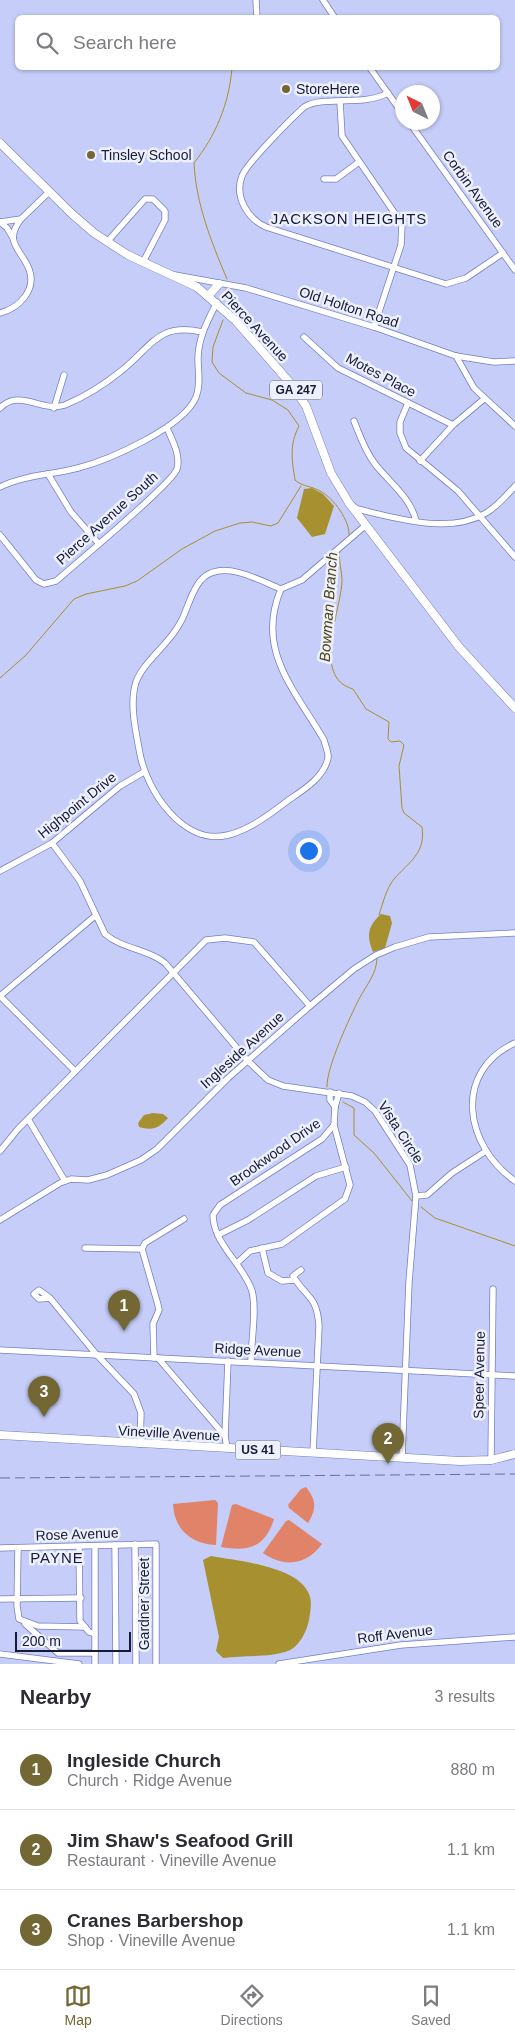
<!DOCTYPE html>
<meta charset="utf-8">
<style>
:root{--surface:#fff;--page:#f7f7f7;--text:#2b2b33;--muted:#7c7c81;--line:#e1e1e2;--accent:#736734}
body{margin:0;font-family:Helvetica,sans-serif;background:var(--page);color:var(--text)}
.compass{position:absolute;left:395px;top:85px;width:45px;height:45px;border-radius:50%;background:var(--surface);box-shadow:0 1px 4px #0004;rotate:317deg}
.scale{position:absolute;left:15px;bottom:12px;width:116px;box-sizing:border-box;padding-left:5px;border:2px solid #161a33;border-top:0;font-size:14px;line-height:18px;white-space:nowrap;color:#161a33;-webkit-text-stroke:4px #edf0fe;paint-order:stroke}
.you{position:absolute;left:308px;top:850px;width:18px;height:18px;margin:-12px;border:4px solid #fff;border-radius:50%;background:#1a73e8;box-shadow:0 0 0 8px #1a73e833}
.badge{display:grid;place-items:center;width:32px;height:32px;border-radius:50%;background:var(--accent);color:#fff;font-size:16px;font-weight:700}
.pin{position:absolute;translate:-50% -41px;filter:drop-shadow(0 1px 2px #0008)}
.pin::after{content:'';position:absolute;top:26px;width:18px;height:15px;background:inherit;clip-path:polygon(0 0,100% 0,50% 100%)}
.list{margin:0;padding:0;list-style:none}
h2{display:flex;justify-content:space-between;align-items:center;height:65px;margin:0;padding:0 20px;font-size:21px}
h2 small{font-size:16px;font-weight:400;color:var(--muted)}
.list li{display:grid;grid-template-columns:32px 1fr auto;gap:15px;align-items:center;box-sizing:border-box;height:80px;padding:0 20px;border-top:1px solid var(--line)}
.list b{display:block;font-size:19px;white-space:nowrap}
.list p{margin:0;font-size:16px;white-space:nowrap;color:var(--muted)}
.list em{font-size:16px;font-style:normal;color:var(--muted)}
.icon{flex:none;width:28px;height:28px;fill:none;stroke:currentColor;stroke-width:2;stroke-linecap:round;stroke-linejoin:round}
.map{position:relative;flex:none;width:515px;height:1664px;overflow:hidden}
.search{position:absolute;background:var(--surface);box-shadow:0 1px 4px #0004;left:15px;right:15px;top:15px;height:55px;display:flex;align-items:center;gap:12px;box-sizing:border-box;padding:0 18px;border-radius:8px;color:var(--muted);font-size:19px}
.sheet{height:305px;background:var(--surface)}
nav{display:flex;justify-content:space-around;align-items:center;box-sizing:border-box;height:70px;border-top:1px solid var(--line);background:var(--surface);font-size:14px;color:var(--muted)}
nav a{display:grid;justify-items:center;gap:2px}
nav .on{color:var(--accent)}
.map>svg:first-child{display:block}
</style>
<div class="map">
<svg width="515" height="1664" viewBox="0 0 515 1664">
<rect width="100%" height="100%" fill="#c5cdf8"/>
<g fill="#e08369">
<path d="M306,1487C316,1500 317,1508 308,1523L289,1508L288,1505L301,1489Z"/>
<path d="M215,1500L218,1503L216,1545C192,1544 174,1530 173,1504Z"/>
<path d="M236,1504L274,1519C265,1547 249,1552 221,1547L232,1505Z"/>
<path d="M289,1520L322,1544C307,1565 284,1568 263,1553L286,1521Z"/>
</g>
<g fill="#a6902f">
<polygon points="312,488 323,494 334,506 325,534 312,537 297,518 304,489"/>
<path d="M381,914L390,916L392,923L385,948L373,952C366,935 368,926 381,914Z"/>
<path d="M153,1113L163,1114L168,1118C159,1128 153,1131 139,1127L138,1123L144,1115Z"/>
<path d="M211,1556C237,1561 302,1566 310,1597C312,1604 310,1613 309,1620C307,1631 299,1647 288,1651C268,1658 243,1655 223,1658L216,1651L219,1637L203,1560Z"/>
</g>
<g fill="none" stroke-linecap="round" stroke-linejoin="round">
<g stroke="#a6902f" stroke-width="1">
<path d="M227,279C211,241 196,204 194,163C216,135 229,104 232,68"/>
<polyline points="225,299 226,289"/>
<path d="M223,320L213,347L212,362L219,373L246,393L272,400L288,410L299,426C289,445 292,460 295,480C303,487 312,486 320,491C334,498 351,522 349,537"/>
<path d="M340,550C338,560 342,571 342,581C341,611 311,677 353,689L366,709L389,722L388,739L391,742L400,741L404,745L399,766L402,808L404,813L422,827C426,853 409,862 394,879C386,889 383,903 379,915"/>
<polyline points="0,678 26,655 74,599 86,594 125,586 137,581 182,549 215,531 240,523 252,522 271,526 278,523 301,486"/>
<path d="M327,1087C326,1068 350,1017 359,999C367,984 377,974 377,957"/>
<polyline points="343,1102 354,1108 354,1135 374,1153 412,1201"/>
<polyline points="421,1207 435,1218 515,1246"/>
</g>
<g stroke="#747fc0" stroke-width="7">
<g id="minor">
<polyline points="256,0 257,18"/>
<polyline points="323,0 335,18"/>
<polyline points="370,68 402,113"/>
<path d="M388,93C362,107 324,95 304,107C291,119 247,163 242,176C234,197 248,219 266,227L446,284L466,278L503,253"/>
<polyline points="340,102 342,136 402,224 401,245 374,327"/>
<polyline points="409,122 515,270"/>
<polyline points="324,179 336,179 359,162"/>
<polyline points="0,222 21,219 50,191"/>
<polyline points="0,222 7,228 13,238"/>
<polyline points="107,242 145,199 153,199 165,211 165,220 143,262"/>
<polyline points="175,275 246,288 374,327 456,356 494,362 515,361"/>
<path d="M0,313C19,308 37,290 29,269C21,249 3,242 21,219"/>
<polyline points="304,337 338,368 453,425"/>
<polyline points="456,356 474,388 515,426"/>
<polyline points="408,403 400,422 400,433 406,448 458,491 515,557"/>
<path d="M0,408C20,388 41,413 65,405C84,397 105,384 121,371C151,348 157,322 202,332"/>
<polyline points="54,408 64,375"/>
<path d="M354,421C360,436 365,451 375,464C389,482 411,498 416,521"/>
<polyline points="420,461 453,425 484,399"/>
<polyline points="48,474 71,512 99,544"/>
<path d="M0,487C24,475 52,475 78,468C109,460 184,427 196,397C201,384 198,372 198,359C198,338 208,320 217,302"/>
<path d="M352,505L357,509C396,518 449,535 486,513C498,506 506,496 515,486"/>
<path d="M0,535L36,580L44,584L56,581C74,565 173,483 177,469C181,455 172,440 167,428"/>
<path d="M281,589C258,580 217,555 198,584C192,593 188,605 184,615C173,642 144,660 136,682C129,704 136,732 140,754C147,791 183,846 228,835C250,830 273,812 290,799C305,789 324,777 328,758C329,753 325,745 324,740C295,690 255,650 281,589L302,580L366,525"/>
<path d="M52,843L80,881L105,934C122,949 148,949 165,963L248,1061L268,1080L283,1086L352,1096L365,1102L375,1111L410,1165L416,1196L409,1282L402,1458"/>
<polyline points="0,871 52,843 120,786 144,772"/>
<polyline points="0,996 95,916"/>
<polyline points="0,996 75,1071"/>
<path d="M515,1043C452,1072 465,1146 515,1181"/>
<polyline points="330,1092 330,1100 335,1107"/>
<polyline points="28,1119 65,1181"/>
<polyline points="0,1151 18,1129 206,940 225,938 254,942 310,1006"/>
<polyline points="416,1196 427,1195 452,1173 486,1151"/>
<polyline points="0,1220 60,1183 71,1179 88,1180 107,1175 141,1160 157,1149 228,1078 310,1006 354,969 376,955 395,947 429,937 515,933"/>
<polyline points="218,1235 248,1220 316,1176 346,1167"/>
<polyline points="85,1248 142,1249 145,1243 184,1219"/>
<polyline points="262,1248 268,1273 282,1281 295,1280"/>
<polyline points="142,1249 158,1305 159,1310 153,1324 154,1358"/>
<polyline points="237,1263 250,1251 282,1244 345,1199 350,1185 334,1125"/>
<path d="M301,1270L293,1276C306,1298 317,1295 319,1326L313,1453"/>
<polyline points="50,1298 39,1299 34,1294 39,1290 50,1298 96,1354 134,1394 141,1413 140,1444"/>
<polyline points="0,1350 515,1376"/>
<polyline points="158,1358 225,1436 227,1448"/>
<path d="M251,1362C251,1342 257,1309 252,1291C244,1265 213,1244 213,1215L220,1205L322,1139L334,1125L335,1107L339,1093"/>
<polyline points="225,1436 228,1361"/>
<polyline points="491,1460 493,1289"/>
<polyline points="135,1544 136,1664"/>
<polyline points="115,1545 116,1664"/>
<polyline points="95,1546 95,1634"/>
<polyline points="79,1547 80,1621 89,1632 95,1634 95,1664"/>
<polyline points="0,1548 156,1544 156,1664"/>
<polyline points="18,1548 17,1606 19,1619 38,1626 85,1627"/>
<polyline points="0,1599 81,1598"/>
<polyline points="25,1624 58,1653 95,1653"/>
<polyline points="0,1654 79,1664"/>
<polyline points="279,1664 401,1645 515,1637"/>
</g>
</g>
<g stroke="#747fc0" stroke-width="9">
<g id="major">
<polyline points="0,143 72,214 94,233 128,255 197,287 236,321 291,384 306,406 331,473 349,503 459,647 515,708"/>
<polyline points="209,295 219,284"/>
<polyline points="0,1435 460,1461 491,1460 515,1454"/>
</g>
</g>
<use href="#minor" stroke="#fff" stroke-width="5.5"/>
<use href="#major" stroke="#fff" stroke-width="8"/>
<polyline stroke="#6b7193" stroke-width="1" stroke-dasharray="10 5" stroke-linecap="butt" points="0,1478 515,1474"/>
</g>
<g fill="#736734" stroke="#edf0fe" stroke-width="2">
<circle cx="286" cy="89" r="5"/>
<circle cx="91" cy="155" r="5"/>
</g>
<g text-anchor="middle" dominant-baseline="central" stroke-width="5" stroke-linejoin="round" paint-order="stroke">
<g fill="#edf0fe" stroke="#565a70" stroke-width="1">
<rect x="270" y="380.5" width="52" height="19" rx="4"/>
<rect x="235.5" y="1440.5" width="45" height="19" rx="4"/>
</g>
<g font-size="12" font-weight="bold" fill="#161a33">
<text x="296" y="390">GA 247</text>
<text x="258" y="1450">US 41</text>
</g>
<g font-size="14" fill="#161a33" stroke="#edf0fe" text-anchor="start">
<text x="296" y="89">StoreHere</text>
<text x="101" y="155">Tinsley School</text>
</g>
<g font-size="14" fill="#161a33" stroke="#edf0fe">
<text transform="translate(473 189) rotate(54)">Corbin Avenue</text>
<text transform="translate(349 307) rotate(18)">Old Holton Road</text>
<text transform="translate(255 326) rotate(47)">Pierce Avenue</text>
<text transform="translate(381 375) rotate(28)">Motes Place</text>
<text transform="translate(107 518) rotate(-42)">Pierce Avenue South</text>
<text transform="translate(77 805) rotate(-39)">Highpoint Drive</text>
<text transform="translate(242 1050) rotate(-42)">Ingleside Avenue</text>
<text transform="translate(401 1132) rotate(57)">Vista Circle</text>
<text transform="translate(275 1152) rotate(-35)">Brookwood Drive</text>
<text transform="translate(258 1350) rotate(3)">Ridge Avenue</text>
<text transform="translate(479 1375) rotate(-89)">Speer Avenue</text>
<text transform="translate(169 1433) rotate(3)">Vineville Avenue</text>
<text transform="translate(77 1534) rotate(-2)">Rose Avenue</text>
<text transform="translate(144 1604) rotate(-90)">Gardner Street</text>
<text transform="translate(395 1634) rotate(-7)">Roff Avenue</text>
</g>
<g font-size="15" letter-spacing="1" fill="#161a33" stroke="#edf0fe">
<text x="349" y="218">JACKSON HEIGHTS</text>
<text x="57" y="1557">PAYNE</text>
</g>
<g font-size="15" font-style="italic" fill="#514511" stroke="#edf0fe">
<text transform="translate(328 607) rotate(-86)">Bowman Branch</text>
</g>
</g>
</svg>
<svg class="compass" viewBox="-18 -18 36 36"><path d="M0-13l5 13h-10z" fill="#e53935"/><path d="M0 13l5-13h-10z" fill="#7c7c81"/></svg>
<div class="scale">200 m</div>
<div class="you"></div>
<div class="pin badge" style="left:124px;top:1331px">1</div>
<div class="pin badge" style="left:388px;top:1464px">2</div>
<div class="pin badge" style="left:44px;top:1417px">3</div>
<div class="search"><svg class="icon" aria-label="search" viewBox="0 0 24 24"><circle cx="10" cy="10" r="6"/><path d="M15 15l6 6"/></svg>Search here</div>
</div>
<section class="sheet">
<h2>Nearby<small>3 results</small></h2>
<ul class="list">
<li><span class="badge">1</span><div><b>Ingleside Church</b><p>Church · Ridge Avenue</p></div><em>880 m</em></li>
<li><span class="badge">2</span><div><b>Jim Shaw's Seafood Grill</b><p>Restaurant · Vineville Avenue</p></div><em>1.1 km</em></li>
<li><span class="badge">3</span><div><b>Cranes Barbershop</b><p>Shop · Vineville Avenue</p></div><em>1.1 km</em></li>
</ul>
</section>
<nav>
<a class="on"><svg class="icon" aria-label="map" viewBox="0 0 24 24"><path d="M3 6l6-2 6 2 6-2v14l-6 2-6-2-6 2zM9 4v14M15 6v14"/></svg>Map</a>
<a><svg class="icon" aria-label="directions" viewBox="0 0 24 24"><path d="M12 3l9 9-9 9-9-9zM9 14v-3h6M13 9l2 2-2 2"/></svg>Directions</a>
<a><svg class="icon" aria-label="saved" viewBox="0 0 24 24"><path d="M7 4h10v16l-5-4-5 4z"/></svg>Saved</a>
</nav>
